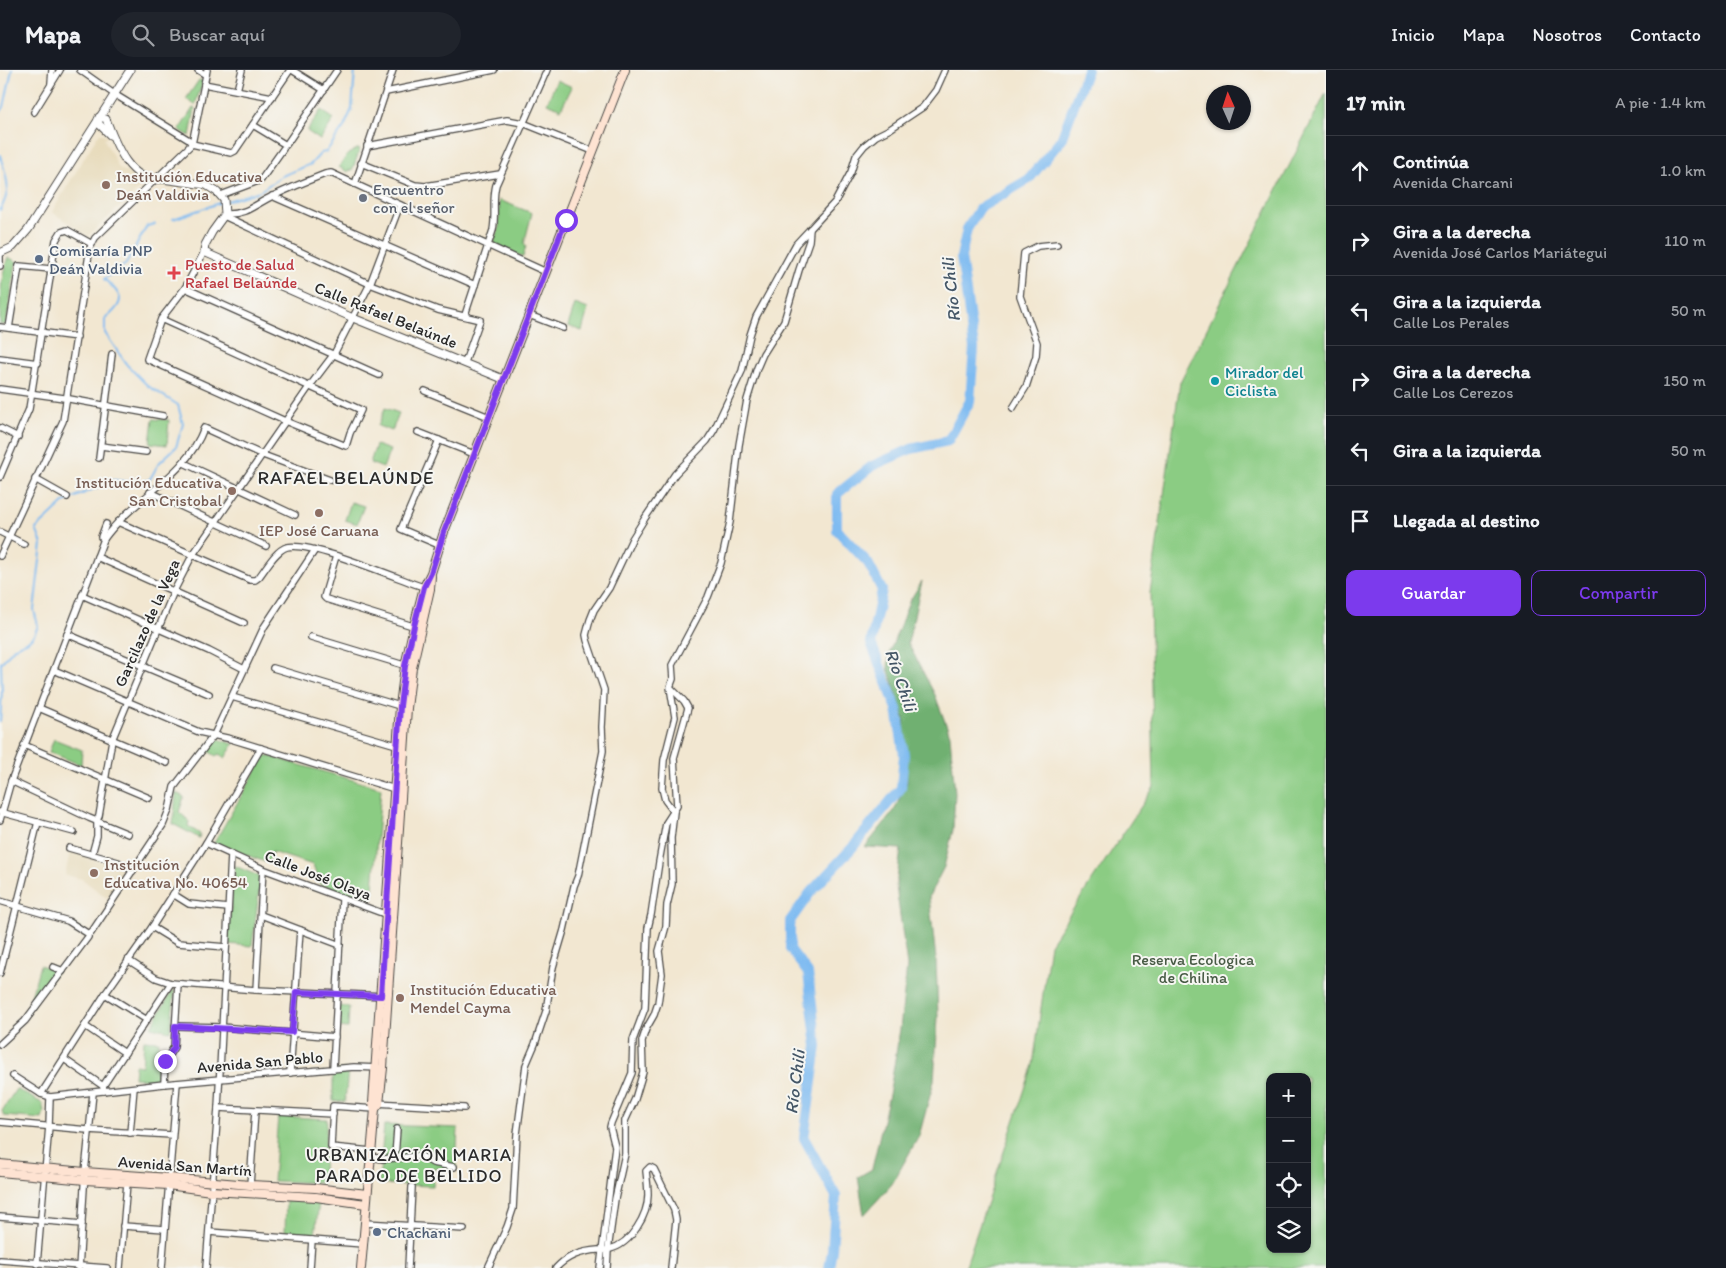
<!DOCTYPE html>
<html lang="es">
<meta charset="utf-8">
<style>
:root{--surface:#171b24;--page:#20242c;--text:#f1f3f6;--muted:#9ea1a6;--line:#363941;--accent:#7c3aed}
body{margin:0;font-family:Itim,sans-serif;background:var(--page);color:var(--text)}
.controls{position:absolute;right:15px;bottom:15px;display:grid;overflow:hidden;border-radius:10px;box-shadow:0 1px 4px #0004}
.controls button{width:45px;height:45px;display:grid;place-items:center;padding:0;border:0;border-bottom:1px solid var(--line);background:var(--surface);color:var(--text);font:25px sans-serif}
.compass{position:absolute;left:1206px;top:15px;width:45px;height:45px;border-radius:50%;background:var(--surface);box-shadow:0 1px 4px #0004;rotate:357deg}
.stop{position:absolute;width:15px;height:15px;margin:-11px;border:4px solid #7c3aed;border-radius:50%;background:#fff}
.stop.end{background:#7c3aed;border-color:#fff;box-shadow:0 1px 5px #0008}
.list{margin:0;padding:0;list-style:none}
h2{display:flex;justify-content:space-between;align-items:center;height:65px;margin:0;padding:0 20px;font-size:21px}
h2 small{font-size:16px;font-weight:400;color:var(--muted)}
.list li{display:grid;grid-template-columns:32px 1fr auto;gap:15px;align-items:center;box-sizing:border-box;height:70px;padding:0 20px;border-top:1px solid var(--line)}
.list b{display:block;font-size:19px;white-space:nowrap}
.list p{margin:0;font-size:16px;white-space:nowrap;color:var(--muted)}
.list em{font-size:16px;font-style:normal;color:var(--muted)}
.actions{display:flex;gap:10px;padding:15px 20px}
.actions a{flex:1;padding:11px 0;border:1px solid var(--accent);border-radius:10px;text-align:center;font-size:18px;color:var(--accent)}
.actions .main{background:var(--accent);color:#fff}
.icon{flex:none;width:28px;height:28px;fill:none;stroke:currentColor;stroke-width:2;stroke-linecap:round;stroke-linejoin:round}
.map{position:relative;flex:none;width:1326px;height:1198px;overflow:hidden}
header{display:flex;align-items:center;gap:30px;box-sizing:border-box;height:70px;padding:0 25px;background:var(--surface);border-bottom:1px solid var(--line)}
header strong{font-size:24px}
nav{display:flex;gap:28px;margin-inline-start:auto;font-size:18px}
.search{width:350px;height:45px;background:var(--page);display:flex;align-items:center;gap:12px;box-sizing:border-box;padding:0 18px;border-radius:28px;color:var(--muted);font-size:19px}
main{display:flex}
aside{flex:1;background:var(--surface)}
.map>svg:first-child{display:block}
</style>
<header>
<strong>Mapa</strong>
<div class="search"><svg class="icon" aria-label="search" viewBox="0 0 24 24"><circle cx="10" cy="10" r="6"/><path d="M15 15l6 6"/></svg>Buscar aquí</div>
<nav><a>Inicio</a><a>Mapa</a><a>Nosotros</a><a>Contacto</a></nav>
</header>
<main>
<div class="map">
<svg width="1326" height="1198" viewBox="0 0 1326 1198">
<rect width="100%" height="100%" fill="#f6f6f2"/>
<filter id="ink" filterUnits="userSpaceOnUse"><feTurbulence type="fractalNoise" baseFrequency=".02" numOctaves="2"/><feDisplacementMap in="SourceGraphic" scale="10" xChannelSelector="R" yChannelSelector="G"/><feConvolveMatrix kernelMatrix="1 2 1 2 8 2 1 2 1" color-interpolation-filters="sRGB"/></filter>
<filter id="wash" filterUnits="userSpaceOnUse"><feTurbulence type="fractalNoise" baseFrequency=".0096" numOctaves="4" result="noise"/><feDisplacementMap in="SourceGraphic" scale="20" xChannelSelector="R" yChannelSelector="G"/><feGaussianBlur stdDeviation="1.12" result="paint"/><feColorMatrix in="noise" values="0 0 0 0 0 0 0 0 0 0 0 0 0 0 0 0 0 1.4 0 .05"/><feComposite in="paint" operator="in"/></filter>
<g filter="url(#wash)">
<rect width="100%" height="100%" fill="#f2e7d1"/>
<g fill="#e7daba">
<polygon points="100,64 104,64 107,67 104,69 119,98 143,112 144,114 88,166 52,142 98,65"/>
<polygon points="71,779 112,792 125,802 107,828 82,809 65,805"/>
</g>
<g fill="#8bcc83" stroke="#5b7c57" fill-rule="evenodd">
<polygon points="199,10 203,11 195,35 186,29"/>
<polygon points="557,10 572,17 561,39 547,33"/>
<path d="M1326,23V1198H965L1033,995L1050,874L1154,717L1150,523L1180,312ZM1270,1007H1307V1179H1270Z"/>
<polygon points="193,38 195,39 190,66 179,60"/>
<polygon points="321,40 334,49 320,70 307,61"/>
<polygon points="357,79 360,79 352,101 349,100 348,102 339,97 348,84"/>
<polygon points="499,130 532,143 524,174 526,176 523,187 495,174 494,170 499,157"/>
<path d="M8,187L19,193L16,194L6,255L0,254C0,232 0,207 8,187Z"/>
<polygon points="575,234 588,239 582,261 568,256"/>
<polygon points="385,338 399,343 392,361 378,356"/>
<polygon points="153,349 169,350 167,375 150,373"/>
<polygon points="376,375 390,380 383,398 370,393"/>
<polygon points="351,432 364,436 357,454 345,450"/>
<polygon points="54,669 82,680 81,695 49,682"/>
<polygon points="217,669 234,674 225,688 219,684 216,686 205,679"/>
<polygon points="265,685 381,718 372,831 320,814 313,795 272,782 268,793 214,773"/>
<polygon points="176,723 184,727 179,742 189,751 188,756 200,764 199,768 173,754"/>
<polygon points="235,796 261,807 252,876 227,874"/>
<polygon points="40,895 57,901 29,939 28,938"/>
<polygon points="172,921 175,921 170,961 151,957"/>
<polygon points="338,936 349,937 348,958 336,957"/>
<polygon points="144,970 159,971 156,1010 134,1008 135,995 142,996"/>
<polygon points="333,1000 348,1000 345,1032 333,1031"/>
<polygon points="16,1019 42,1033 44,1041 42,1049 4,1046 2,1041"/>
<polygon points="278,1046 327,1049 322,1113 273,1111"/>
<polygon points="384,1055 458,1058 456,1099 434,1098 433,1116 379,1114"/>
<polygon points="286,1130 319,1132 315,1165 285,1163"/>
</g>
<polygon fill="#70b071" stroke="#4e6e4e" points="922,511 908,573 935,625 950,665 955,723 953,760 944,797 929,826 936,889 938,947 934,1011 919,1066 892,1114 864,1145 858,1107 872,1099 890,1020 900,959 907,896 896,816 901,779 865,777 894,741 907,712 904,648 888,598 889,584 909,532"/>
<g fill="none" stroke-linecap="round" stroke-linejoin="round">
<g stroke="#7fbbf1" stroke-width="2">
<polyline points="0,43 4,37 12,0"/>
<path d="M0,85C6,107 13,118 0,140"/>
<polyline points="227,131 260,121 282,106 311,94 321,83 326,82 344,57 352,39 355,0"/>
<polyline points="173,149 222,132"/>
<path d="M0,651L2,622L1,593L15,577L28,571L34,565L38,556L34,540L42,474L36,459L66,431L114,410L141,413L150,409L159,393L176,377L183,354L178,335L148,316L127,295L105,263V249C126,232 124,226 104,209L126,194L147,156L155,154"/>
</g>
<polyline stroke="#7fbbf1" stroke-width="10" points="829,1198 832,1180 836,1126 804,1068 817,976 808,903 790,879 790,851 810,823 852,778 901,718 904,685 897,639 871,573 882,520 868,493 837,460 837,424 872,396 911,379 948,371 970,331 974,278 961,187 967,159 980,138 1029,109 1061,70 1087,0"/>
</g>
</g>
<g filter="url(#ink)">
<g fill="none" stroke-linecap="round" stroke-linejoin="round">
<g stroke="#494744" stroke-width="8">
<g id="minor">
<polyline points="80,0 114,24 189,70 192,74 231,83 235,81 290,0"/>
<polyline points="198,0 206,5"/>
<polyline points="292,0 324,20"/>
<polyline points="51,13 52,0"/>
<polyline points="204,14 272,27"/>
<polyline points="237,20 242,0"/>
<polyline points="386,22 494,0"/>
<polyline points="34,42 60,0"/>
<polyline points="253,55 286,75 337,0"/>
<polyline points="367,76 507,50 523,53 593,81"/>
<polyline points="361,93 415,115 425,116 500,104"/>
<polyline points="355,114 393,0"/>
<polyline points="221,125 261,110 283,79"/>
<polyline points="272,126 475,215"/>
<path d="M225,144C247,145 255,134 273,126C290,118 307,111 325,104L331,103L546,202"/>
<polyline points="224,146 370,214 438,240 480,250 465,292"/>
<polyline points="0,196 0,183"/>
<polyline points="185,218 379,305"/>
<path d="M465,245L493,160C496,145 492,130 496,115L547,0"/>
<polyline points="529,245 563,258"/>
<polyline points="161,249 361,340 350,363 346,376 285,351 147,289 161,249 185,218 204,182"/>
<polyline points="0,257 77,267"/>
<polyline points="9,258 19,196 51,199"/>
<polyline points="0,288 38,293"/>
<polyline points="0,319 64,328 163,346"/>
<polyline points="425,321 489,347"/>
<polyline points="1013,338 1026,317 1036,286 1037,273 1020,226 1024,183 1038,176 1057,174"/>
<polyline points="0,358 18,367"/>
<polyline points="418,362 474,384"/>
<polyline points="439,370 401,459 439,475"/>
<polyline points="101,376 146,382"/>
<polyline points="99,388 112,284"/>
<polyline points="184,393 295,445"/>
<polyline points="0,407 29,339 56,170 61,162 67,160 92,174"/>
<polyline points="35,409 67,427"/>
<polyline points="150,422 266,476"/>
<path d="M118,452L250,510H255L259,507C266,498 276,480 287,477C310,471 399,509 426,518"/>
<polyline points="0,462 24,474"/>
<polyline points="104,469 101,467 106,454"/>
<polyline points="0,486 63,351 90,178 95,168 192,74 207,0"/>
<polyline points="336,486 324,527 326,529 416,557"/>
<polyline points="97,487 244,553"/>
<polyline points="82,525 209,581 244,599"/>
<polyline points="67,564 209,624"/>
<polyline points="311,567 407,596"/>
<polyline points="273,598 403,637"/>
<polyline points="54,600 199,662 231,669 398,720"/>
<polyline points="232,627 400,676"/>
<polyline points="39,638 167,693"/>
<polyline points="24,675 149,728"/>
<polyline points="11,711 89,748 128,764"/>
<polyline points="0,742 74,762"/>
<path d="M0,750L11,711L104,469C133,428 186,407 204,358L263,385L330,410"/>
<polyline points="206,773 263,799 390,846"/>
<polyline points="69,778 118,792 133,801"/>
<polyline points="92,784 97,766 97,750 99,746 112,670 174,521 192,486 309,317 334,284 370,214 400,135"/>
<polyline points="173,824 189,834 228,838"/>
<polyline points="0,831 68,851 87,863"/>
<polyline points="261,845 340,875"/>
<polyline points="152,857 178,873 226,877"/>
<polyline points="91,863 163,755 169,740 174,717 214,665 264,557 315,480"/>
<polyline points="128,890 156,908 171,913 256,920 384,926"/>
<polyline points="53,897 63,901"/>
<polyline points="0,903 38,752"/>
<polyline points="256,920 263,799"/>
<polyline points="105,924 147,950"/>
<polyline points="85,956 125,983"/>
<polyline points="175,956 222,957 335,967"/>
<polyline points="0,974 25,951 88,867"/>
<polyline points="64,989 103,1016"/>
<polyline points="333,999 342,830"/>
<polyline points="290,1003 300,860"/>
<polyline points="13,1006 41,1024 50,1027 164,1014 354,997 379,998"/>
<polyline points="164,1014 165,991 174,977 178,914"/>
<polyline points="104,1021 103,1016 171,913"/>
<polyline points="41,1024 105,924 152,857 206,773 261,678"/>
<polyline points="376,1033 464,1038"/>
<polyline points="218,1038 333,1044"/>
<polyline points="0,1052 88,1060 172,1065"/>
<polyline points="130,1063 134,1018"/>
<polyline points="371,1081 331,1077 333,1036 375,1039"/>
<polyline points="371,1087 383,1089 421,1086 433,1093 454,1097"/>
<polyline points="395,1087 397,1059"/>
<polyline points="250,1115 255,1041"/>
<polyline points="0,1147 82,1154"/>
<polyline points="365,1153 464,1159"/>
<polyline points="123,1156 165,1159"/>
<polyline points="209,1162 363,1174"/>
<polyline points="0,1190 107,1198"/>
<polyline points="37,1194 49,1056 50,1027"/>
<polyline points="79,1198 85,1102 93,1023"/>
<polyline points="120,1198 127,1113"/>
<polyline points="162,1198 177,1013"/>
<polyline points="206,1198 218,1038 231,785"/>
<polyline points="310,1198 312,1170"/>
<polyline points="408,1198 412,1117"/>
<polyline points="488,1198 507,1157 513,1139 517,1064 526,995 535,974 546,941 553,897 564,860 574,816 578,806 603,681 602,657 604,620 587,570 586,565 590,550 594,540 609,518 632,469 645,448 675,404 707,371 714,360 742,301 750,265 756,247 796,174 810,159"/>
<path d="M556,1198C567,1186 582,1181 598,1180C602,1180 606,1181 610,1179C631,1174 648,1145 648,1125C648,1117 647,1109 646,1101L650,1097L654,1099L674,1140L676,1150L671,1198"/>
<polyline points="600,1198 615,1077 610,1057 611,1053 632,1003 633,970 645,938 648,858 651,845 659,792 666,753 677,736 674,688 688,638 684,631 671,618"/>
<polyline points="607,1198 608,1180 615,1129 625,1084 625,1051 635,1029 643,1002 642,971 646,959 654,945 658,933 662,904 659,881 666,856 667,835 672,814 671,768 674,742 665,730 662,718 664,690 675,647 670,617 673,609 672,595 708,527 721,493 730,452 739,375 747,330 757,298 763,284 784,251 799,200 809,171 810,159 835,132 851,102 856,86 864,76 876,66 890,59 923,37 936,20 945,0"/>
</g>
</g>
<g stroke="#494744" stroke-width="9">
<g id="tertiary">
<path d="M99,47L106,49C115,72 129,114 162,109L206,115L217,122L224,130L225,144L212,162L205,175L204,182L353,248L503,309"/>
<polyline points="98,50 99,54 110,65"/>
<polyline points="0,183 13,177 28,160 130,0"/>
</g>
</g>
<g stroke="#494744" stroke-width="10">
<g id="secondary">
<polyline points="375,1039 379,1034 383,998 407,638 412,598 430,519 431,506"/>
<polyline points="0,1094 85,1102 169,1108 250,1115 315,1118 367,1124"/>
<polyline points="0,1102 85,1110 168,1115 211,1121 316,1127 366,1134"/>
<polyline points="361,1198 375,1039 373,1033 400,636 405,596 414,556 424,517 431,503 444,462 625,0"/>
</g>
</g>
<use href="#minor" stroke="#fff" stroke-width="5.5"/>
<use href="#tertiary" stroke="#fff" stroke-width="7"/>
<use href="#secondary" stroke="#fee3d2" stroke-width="8"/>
</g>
</g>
<g fill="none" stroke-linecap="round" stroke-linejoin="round" filter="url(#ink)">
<polyline stroke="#7c3aed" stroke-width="6" points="165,991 174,977 175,956 292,962 296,922 381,926 400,636 405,596 414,556 424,517 431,503 444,462 566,150"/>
</g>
<g fill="#8d6e63" stroke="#f6f6f2" stroke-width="2">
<circle cx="106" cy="115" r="5"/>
<circle cx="232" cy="421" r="5"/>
<circle cx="319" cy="443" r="5"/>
<circle cx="94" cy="803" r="5"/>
<circle cx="400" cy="928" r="5"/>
</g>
<circle fill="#6b7280" stroke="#f6f6f2" stroke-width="2" cx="363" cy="128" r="5"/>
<g fill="#5c6f8a" stroke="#f6f6f2" stroke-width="2">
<circle cx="39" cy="189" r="5"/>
<circle cx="377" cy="1162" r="5"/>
</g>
<path fill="#e0444e" stroke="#f6f6f2" stroke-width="2" d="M171.5 195.5h5v5h5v5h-5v5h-5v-5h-5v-5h5z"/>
<circle fill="#0f9aa8" stroke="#f6f6f2" stroke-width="2" cx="1215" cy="311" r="5"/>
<g text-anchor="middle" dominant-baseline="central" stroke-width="4" stroke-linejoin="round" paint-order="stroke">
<g font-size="16" fill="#785e54" stroke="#f6f6f2" text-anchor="start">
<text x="116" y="106">Institución Educativa<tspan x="116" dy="18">Deán Valdivia</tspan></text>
<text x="222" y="412" text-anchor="end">Institución Educativa<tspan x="222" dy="18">San Cristobal</tspan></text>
<text x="319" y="460" text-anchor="middle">IEP José Caruana</text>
<text x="104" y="794">Institución<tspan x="104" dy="18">Educativa No. 40654</tspan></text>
<text x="410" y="919">Institución Educativa<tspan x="410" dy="18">Mendel Cayma</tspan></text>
</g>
<g font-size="16" fill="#5b616d" stroke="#f6f6f2" text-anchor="start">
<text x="373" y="119">Encuentro<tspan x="373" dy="18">con el señor</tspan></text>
</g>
<g font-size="16" fill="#4e5e75" stroke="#f6f6f2" text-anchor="start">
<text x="49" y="180">Comisaría PNP<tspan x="49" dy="18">Deán Valdivia</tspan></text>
<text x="387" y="1162">Chachani</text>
</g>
<g font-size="16" fill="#be3a42" stroke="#f6f6f2" text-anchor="start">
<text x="185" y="194">Puesto de Salud<tspan x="185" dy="18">Rafael Belaúnde</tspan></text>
</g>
<g font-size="16" fill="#2b2b2b" stroke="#f6f6f2">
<text transform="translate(386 245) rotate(22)">Calle Rafael Belaúnde</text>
<text transform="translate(147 553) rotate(-66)">Garcilazo de la Vega</text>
<text transform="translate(318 805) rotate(21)">Calle José Olaya</text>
<text transform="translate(260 992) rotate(-5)">Avenida San Pablo</text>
<text transform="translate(185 1096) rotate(4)">Avenida San Martín</text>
</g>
<g font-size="16" fill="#0d838f" stroke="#f6f6f2" text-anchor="start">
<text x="1225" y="302">Mirador del<tspan x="1225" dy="18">Ciclista</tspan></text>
</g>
<g font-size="16" fill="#485b45" stroke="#f6f6f2">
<text x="1193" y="889">Reserva Ecologica<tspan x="1193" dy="18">de Chilina</tspan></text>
</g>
<g font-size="18" font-style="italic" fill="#445666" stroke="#f6f6f2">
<text transform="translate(951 220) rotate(-96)">Río Chili</text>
<text transform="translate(901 610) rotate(71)">Río Chili</text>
<text transform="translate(795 1012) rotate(-83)">Río Chili</text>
</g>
<g font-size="18" letter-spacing="1" fill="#2b2b2b" stroke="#f6f6f2">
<text x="409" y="1085">URBANIZACIÓN MARIA<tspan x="409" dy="21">PARADO DE BELLIDO</tspan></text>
</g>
<g font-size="19" letter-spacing="1" fill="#2b2b2b" stroke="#f6f6f2">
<text x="346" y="407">RAFAEL BELAÚNDE</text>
</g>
</g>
</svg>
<div class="controls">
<button>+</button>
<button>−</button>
<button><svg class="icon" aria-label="locate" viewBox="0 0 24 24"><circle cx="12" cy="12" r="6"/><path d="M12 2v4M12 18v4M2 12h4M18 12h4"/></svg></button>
<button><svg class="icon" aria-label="layers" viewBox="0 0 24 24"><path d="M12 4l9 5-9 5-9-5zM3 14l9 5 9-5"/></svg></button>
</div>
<svg class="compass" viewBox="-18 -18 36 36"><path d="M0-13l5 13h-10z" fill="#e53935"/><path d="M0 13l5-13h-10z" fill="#9ea1a6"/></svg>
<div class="stop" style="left:566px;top:150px"></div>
<div class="stop end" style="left:165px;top:991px"></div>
</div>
<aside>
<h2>17 min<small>A pie · 1.4 km</small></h2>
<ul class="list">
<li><svg class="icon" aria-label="ahead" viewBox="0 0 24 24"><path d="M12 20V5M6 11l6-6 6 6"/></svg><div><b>Continúa</b><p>Avenida Charcani</p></div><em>1.0 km</em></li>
<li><svg class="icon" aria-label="right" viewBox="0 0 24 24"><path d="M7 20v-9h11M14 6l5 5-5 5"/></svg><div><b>Gira a la derecha</b><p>Avenida José Carlos Mariátegui</p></div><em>110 m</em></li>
<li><svg class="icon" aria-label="left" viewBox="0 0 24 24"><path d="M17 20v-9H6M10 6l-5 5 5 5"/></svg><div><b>Gira a la izquierda</b><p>Calle Los Perales</p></div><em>50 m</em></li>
<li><svg class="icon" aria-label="right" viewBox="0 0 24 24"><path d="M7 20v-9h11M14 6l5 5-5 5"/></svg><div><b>Gira a la derecha</b><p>Calle Los Cerezos</p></div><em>150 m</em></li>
<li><svg class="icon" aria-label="left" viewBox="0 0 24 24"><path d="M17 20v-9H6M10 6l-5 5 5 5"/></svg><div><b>Gira a la izquierda</b></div><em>50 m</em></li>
<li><svg class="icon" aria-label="arrive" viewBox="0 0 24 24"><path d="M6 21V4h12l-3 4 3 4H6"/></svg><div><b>Llegada al destino</b></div></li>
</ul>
<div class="actions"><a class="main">Guardar</a><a>Compartir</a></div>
</aside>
</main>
